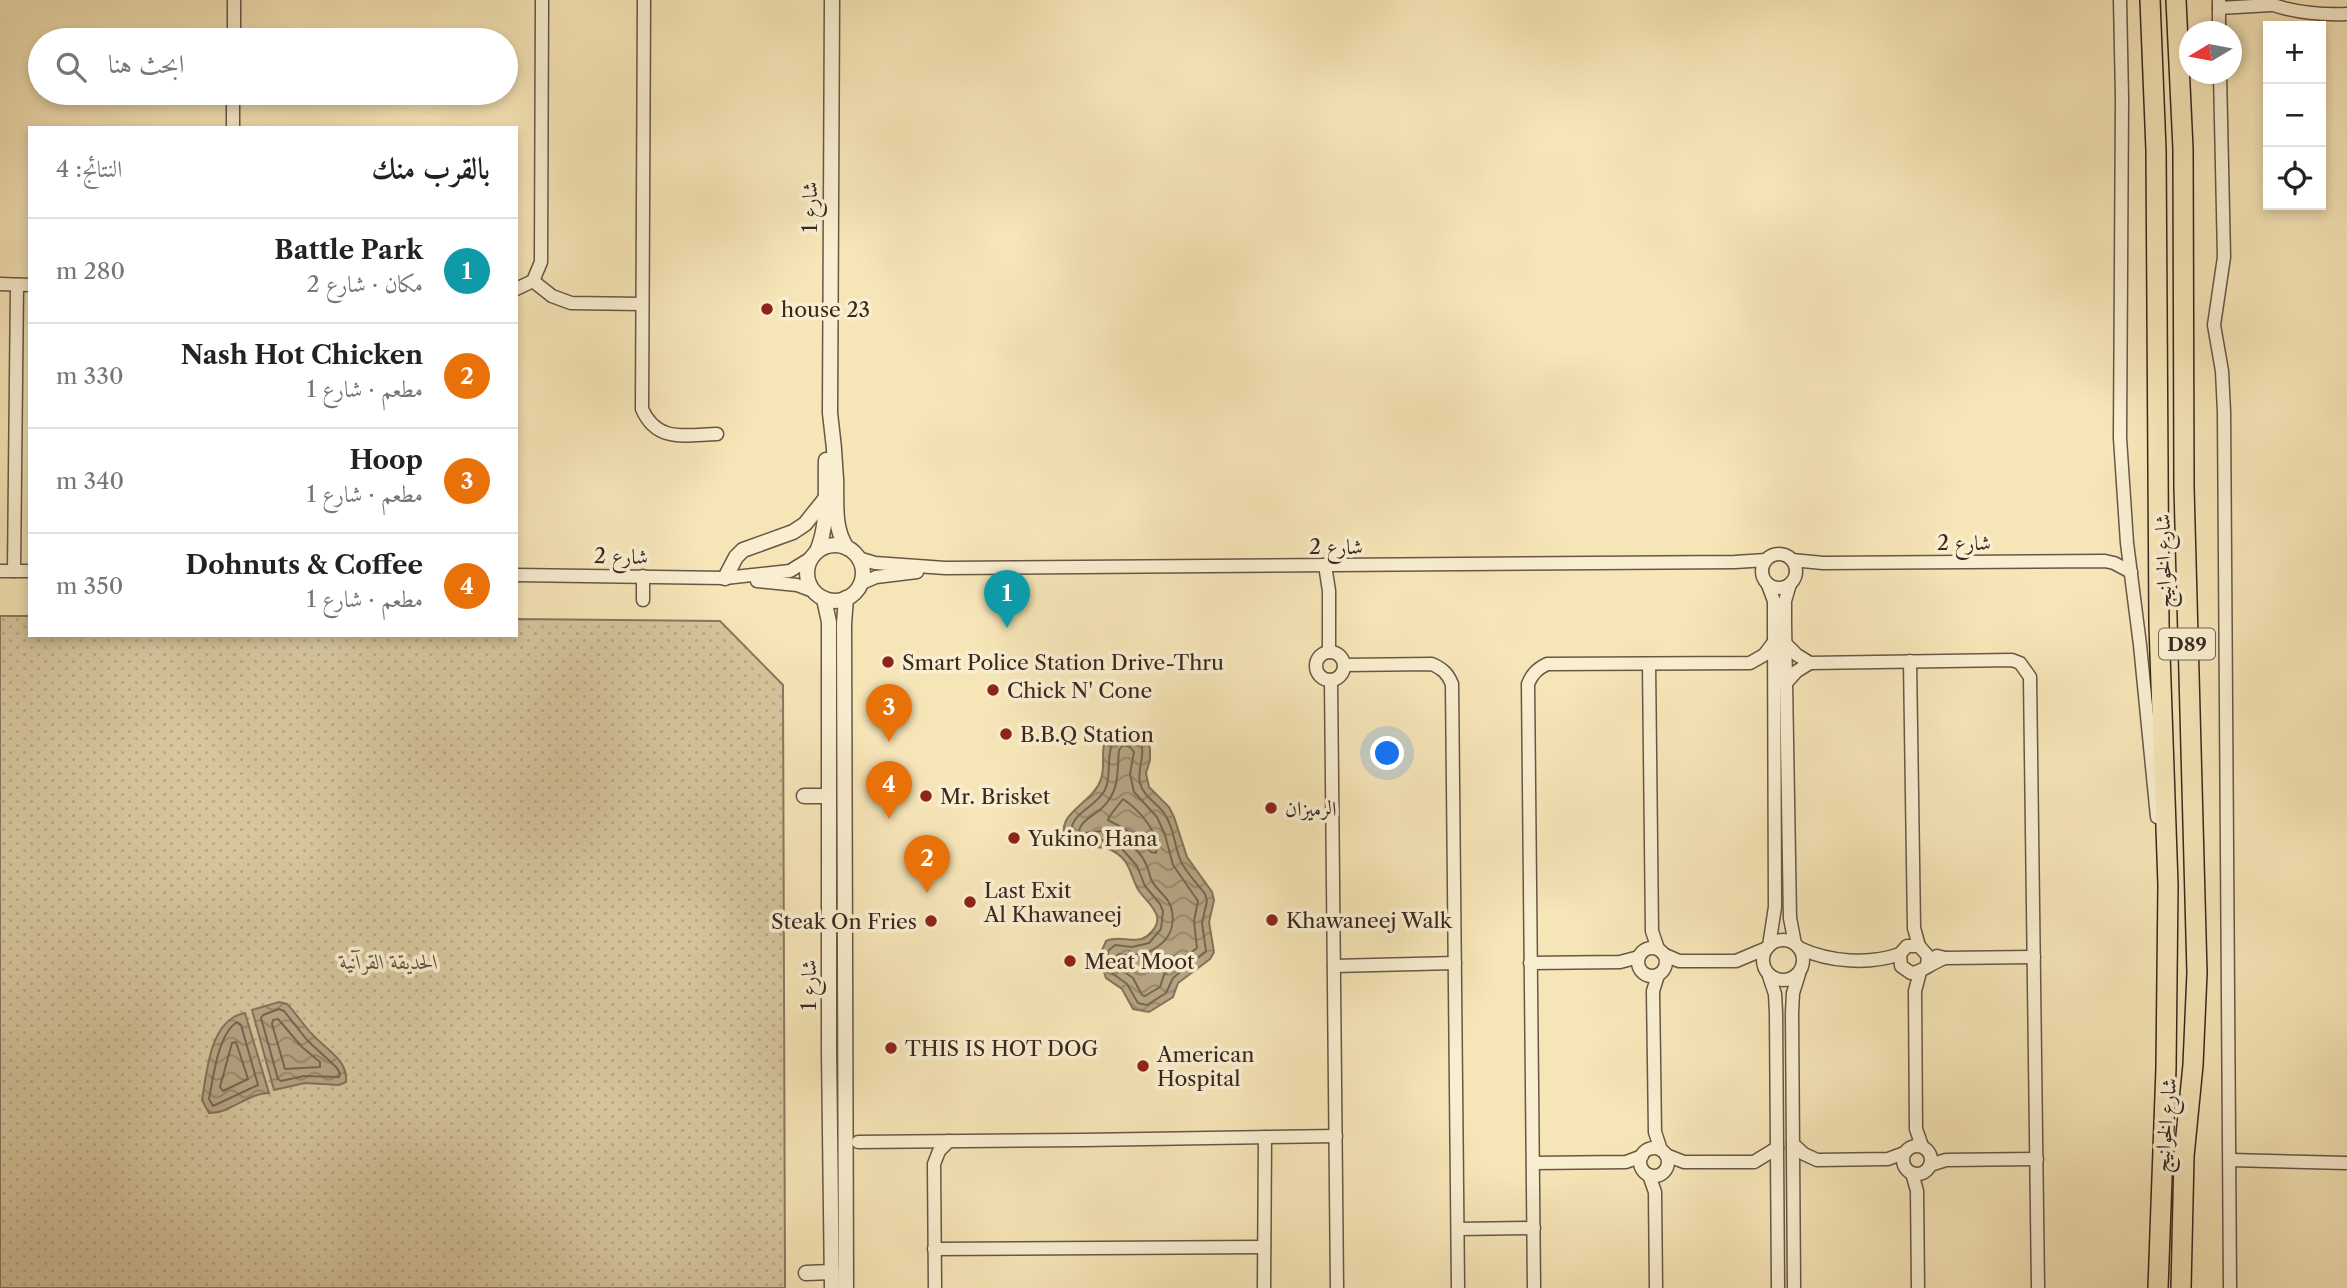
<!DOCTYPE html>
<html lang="ar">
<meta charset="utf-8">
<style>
:root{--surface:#fff;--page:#f6f6f6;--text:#222;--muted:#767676;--line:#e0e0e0;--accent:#2563eb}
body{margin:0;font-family:"Libre Caslon Text",Amiri,serif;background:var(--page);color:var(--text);direction:rtl}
.controls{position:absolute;right:21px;top:21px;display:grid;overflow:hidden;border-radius:0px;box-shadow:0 4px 10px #0003}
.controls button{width:63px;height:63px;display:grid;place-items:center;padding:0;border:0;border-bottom:2px solid var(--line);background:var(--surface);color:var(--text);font:35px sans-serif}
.compass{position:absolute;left:2179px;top:21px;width:63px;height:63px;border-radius:50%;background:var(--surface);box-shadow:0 4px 10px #0003;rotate:260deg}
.you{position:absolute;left:1388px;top:754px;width:24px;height:24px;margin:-18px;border:5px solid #fff;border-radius:50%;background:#1a73e8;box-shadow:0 0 0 10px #1a73e833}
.badge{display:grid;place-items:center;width:46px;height:46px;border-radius:50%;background:var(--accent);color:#fff;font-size:23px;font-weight:700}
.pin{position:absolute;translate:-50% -58px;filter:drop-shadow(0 2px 4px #0008)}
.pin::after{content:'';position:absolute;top:37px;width:24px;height:21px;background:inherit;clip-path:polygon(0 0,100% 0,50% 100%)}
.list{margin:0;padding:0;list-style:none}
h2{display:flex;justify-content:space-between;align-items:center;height:91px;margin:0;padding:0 28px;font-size:30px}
h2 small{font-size:23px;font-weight:400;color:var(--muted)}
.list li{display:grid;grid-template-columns:46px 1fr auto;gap:21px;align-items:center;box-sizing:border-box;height:105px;padding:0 28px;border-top:2px solid var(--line)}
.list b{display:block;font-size:26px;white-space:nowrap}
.list p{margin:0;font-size:23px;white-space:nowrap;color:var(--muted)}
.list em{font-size:23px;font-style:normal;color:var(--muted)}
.icon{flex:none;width:38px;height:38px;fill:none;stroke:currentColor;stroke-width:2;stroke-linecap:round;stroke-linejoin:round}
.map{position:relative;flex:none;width:2347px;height:1288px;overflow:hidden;direction:ltr}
.search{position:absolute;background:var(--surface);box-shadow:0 4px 10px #0003;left:28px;top:28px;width:490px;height:77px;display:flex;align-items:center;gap:18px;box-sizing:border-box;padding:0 24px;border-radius:38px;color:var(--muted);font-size:26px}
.panel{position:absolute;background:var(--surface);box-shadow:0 4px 10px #0003;left:28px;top:126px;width:490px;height:511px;border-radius:0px;direction:rtl}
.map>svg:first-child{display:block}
</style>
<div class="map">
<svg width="2347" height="1288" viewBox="0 0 2347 1288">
<defs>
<pattern id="park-dots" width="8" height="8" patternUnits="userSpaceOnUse" patternTransform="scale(1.75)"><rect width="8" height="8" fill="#d6c59d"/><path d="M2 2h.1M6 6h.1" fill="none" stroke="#b8a987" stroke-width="1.8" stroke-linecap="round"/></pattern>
<pattern id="water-waves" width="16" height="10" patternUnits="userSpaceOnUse" patternTransform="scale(1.75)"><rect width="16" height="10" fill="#b6a583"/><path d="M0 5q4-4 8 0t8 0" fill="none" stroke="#95866b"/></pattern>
</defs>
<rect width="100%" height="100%" fill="#f6e5b7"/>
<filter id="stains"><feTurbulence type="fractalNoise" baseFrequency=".00286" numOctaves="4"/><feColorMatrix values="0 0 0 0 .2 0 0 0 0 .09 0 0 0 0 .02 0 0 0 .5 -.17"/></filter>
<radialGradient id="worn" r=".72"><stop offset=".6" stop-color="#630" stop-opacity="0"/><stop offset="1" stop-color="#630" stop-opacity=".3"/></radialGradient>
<polygon fill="url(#park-dots)" stroke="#88765e" stroke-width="2" points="0,616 30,616 30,635 516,635 516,619 720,621 783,685 785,1288 0,1288"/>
<g fill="url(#water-waves)" stroke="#84735b" stroke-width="2">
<path d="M1121,729L1138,733L1147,742L1150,748V760L1146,773L1149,787L1169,807L1174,817L1187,857L1212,892L1214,900L1209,922L1214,952L1210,959L1178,983L1173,997L1149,1012L1133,1009L1122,989L1106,978L1099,957L1106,941C1120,934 1134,945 1147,936C1170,918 1149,905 1139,891C1129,875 1132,859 1109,849C1094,842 1068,859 1064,834C1060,811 1094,802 1101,779C1108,758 1093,739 1121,729Z"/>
<path d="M279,1002L287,1004C296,1013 303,1025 312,1034C325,1049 348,1059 346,1082L339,1085L305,1083L274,1090L252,1010Z"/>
<path d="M245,1013L269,1093C247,1093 230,1114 209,1113L202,1100C207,1071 210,1019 245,1013Z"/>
</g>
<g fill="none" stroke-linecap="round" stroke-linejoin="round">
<g stroke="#786651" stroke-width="2">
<path d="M1123,736C1157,739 1135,765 1140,783C1143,796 1157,803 1164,813C1174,827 1174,844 1180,859C1185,872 1197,883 1205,894L1207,901L1202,923L1206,951L1173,978L1166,993L1147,1005L1138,1003L1127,984L1112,973L1108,967V951L1115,945L1132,947L1149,943L1161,929L1163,911L1160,904L1145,886L1137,866L1123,850L1104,840L1077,841L1071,832C1072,812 1095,808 1105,790C1114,772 1101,743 1123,736Z"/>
<path d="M1123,745L1130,747L1134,752L1130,774L1134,792L1157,817L1165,835L1173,865L1198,901L1194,921L1197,948L1174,965L1164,975L1160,987L1145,996L1142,995L1133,978L1118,967L1116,956L1119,954C1145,960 1178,943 1172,911C1170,897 1156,891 1151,879C1149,874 1149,869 1146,864C1139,849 1121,833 1104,831C1097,831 1089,833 1082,833L1079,830C1082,820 1095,815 1103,807C1120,790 1117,772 1119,750Z"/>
<path d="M1123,799C1138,809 1161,833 1156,853L1151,852L1134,834L1108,820L1109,817Z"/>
<polygon points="279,1009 284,1011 307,1040 337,1068 340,1074 339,1077 304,1076 281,1081 278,1079 261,1018 263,1015"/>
<polygon points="278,1019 302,1047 320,1062 320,1067 285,1069 272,1024 273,1020"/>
<path d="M237,1022L241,1025L258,1085L213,1106L209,1099C213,1078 218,1034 237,1022Z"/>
<polygon points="236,1042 248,1079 223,1091 220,1087 232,1043"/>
</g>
<g stroke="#685745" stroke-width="15">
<g id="minor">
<path d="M644,0L642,409C657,443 685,435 717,434"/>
<polyline points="2120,0 2122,98 2120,438 2127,543 2140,645 2157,817"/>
<polyline points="2219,0 2219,32"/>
<path d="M2261,0C2287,12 2319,15 2347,14"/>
<polyline points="2219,8 2271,5"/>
<polyline points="234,40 234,0"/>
<polyline points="2220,74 2224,257 2214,325 2222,371 2224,412 2230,1288"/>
<polyline points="233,128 233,93"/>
<polyline points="533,281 552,296 571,303 642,304"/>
<polyline points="0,284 30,285"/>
<polyline points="516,289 533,281 541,262 542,0"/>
<circle cx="1779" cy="571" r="17"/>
<polyline points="858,558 875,563 945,568 1735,562 1766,560"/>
<polyline points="1792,560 1823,563 2105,561 2114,563 2131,572"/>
<polyline points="1325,565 1329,591 1329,652"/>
<polyline points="0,571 30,571"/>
<polyline points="14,571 17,285"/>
<polyline points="516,575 725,578 790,571 811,558"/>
<polyline points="757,581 797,585 813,591"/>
<polyline points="860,584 876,577 917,572"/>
<polyline points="1790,584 1785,601 1785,623 1790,918 1795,944"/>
<polyline points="1768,585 1774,601 1774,623 1775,907 1769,946"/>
<polyline points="643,600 643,576"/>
<polyline points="1786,644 1797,655 1810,663 2012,660 2020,663 2030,677 2038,1288"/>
<circle cx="1330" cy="666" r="14"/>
<polyline points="1910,661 1914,928 1919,946"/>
<polyline points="1649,664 1652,931 1658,949"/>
<path d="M1344,665L1432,664C1443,669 1448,674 1452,684L1458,1288"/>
<polyline points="1331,680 1337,1288"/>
<polyline points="1786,683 1797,671 1810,663"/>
<circle cx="1783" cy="960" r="20"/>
<circle cx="1652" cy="962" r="14"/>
<path d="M1799,948C1829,962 1869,965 1900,954"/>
<polyline points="1665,955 1679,961 1736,961 1767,948"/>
<polyline points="1937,956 1945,958 2034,957"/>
<polyline points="1530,963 1620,962 1639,957"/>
<path d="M1927,965L1928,956L1919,946H1907L1900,954L1901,966L1911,973C1921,973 1933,962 1945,958"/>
<polyline points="1334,966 1455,963"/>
<polyline points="1920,972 1915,991 1916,1129 1922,1146"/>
<polyline points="1658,975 1653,991 1655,1132 1661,1150"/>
<polyline points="1769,976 1775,994 1776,1013 1778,1288"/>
<polyline points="858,1142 1083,1140 1336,1136"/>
<polyline points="1793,1144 1804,1154 1817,1160 1888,1159 1904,1153"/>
<circle cx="1917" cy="1160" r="14"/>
<circle cx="1654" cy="1162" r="14"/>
<polyline points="1666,1155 1684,1162 1754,1162 1777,1148"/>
<polyline points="2230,1160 2347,1163"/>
<polyline points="1533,1163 1626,1162 1642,1156"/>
<polyline points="1930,1165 1946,1160 2037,1159"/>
<polyline points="1912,1173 1917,1191 1918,1288"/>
<polyline points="1649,1175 1655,1192 1656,1288"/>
<polyline points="1458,1229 1534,1228"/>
<polyline points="934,1249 1264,1247"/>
<polyline points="935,1288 934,1164 939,1151 949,1141"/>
<polyline points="1264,1288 1265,1137"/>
<path d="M1534,1288L1528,684C1532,674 1537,669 1547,664L1750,663L1764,655L1774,642"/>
<polyline points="1794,1288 1792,1013 1793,993 1799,974"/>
</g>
</g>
<g stroke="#685745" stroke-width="17">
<g id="tertiary">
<path d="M832,0L830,413C833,435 835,457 836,479C837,502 833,528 847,548"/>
<circle cx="835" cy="573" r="28"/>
<path d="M817,551C829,524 825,490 826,460"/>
<polyline points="725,578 736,557 743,550 793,532 805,524 825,499"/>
<polyline points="846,598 844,624 846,1288"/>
<polyline points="824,599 829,622 829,1053 832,1288"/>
<polyline points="804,796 829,796"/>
<polyline points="806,1273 832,1272"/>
</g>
</g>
<g stroke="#39281f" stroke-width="22">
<g id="trunk">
<polyline points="2150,0 2156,150 2159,625 2168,885 2166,1068 2158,1288"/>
<polyline points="2176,0 2183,149 2184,487 2197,973 2193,1065 2184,1156 2181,1288"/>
</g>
</g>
<use href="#minor" stroke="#f9eed0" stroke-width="12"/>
<use href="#tertiary" stroke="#f9eed0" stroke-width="14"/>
<use href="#trunk" stroke="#f6e5b7" stroke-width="19"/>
</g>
<g fill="#8f2418" stroke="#f9eed0" stroke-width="2.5">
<circle cx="767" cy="309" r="7"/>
<circle cx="888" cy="662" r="7"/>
<circle cx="993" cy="690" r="7"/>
<circle cx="1006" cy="734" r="7"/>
<circle cx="926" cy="796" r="7"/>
<circle cx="1271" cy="808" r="7"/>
<circle cx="1014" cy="838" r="7"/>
<circle cx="970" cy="902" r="7"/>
<circle cx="1272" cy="920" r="7"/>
<circle cx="931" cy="921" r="7"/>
<circle cx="1070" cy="961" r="7"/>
<circle cx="891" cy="1048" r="7"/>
<circle cx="1143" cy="1066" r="7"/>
</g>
<g text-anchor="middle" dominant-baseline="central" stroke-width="7" stroke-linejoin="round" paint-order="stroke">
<rect fill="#f9eed0" stroke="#736354" stroke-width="2" x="2159" y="628.5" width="56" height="31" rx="5"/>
<g font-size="19" font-weight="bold" fill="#39281f">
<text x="2187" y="644">D89</text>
</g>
<g font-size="21" fill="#39281f" stroke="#f9eed0">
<text transform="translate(809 207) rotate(-90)">شارع 1</text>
<text x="1964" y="542">شارع 2</text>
<text x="1336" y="546">شارع 2</text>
<text transform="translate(621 556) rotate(1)">شارع 2</text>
<text transform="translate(2163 561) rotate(-91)">شارع الخوانيج</text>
<text transform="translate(808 985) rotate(-90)">شارع 1</text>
<text transform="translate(2165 1125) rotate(-85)">شارع الخوانيج</text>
</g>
<g font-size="21" fill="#39281f" stroke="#f9eed0" text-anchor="start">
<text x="781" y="309">house 23</text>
<text x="902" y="662">Smart Police Station Drive-Thru</text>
<text x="1007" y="690">Chick N' Cone</text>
<text x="1020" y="734">B.B.Q Station</text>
<text x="940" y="796">Mr. Brisket</text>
<text x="1285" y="808">الرميزان</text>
<text x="1028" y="838">Yukino Hana</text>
<text x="984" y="890">Last Exit<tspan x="984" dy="24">Al Khawaneej</tspan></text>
<text x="1286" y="920">Khawaneej Walk</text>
<text x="917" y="921" text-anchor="end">Steak On Fries</text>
<text x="1084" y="961">Meat Moot</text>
<text x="905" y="1048">THIS IS HOT DOG</text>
<text x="1157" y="1054">American<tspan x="1157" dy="24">Hospital</tspan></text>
</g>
<g font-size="21" font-style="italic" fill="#604f3e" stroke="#f9eed0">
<text x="389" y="961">الحديقة القرآنية</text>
</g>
</g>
<rect width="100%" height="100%" filter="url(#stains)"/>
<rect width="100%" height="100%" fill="url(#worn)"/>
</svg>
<div class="controls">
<button>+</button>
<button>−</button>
<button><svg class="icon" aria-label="locate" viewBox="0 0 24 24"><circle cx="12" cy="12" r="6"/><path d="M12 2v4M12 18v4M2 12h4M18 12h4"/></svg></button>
</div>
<svg class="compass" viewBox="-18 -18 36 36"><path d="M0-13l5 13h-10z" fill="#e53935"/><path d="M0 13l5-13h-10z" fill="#767676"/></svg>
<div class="you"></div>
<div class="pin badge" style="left:1007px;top:628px;background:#0f9aa8">1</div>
<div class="pin badge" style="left:927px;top:893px;background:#e8710a">2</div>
<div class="pin badge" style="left:889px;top:742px;background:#e8710a">3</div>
<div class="pin badge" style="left:889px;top:819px;background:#e8710a">4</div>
<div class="search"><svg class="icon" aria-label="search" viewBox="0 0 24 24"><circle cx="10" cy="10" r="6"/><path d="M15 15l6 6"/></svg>ابحث هنا</div>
<section class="panel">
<h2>بالقرب منك<small>النتائج: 4</small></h2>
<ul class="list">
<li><span class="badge" style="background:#0f9aa8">1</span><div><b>Battle Park</b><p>مكان · شارع 2</p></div><em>280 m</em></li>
<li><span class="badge" style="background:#e8710a">2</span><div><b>Nash Hot Chicken</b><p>مطعم · شارع 1</p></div><em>330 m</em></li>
<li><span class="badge" style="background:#e8710a">3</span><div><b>Hoop</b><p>مطعم · شارع 1</p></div><em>340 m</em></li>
<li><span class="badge" style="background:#e8710a">4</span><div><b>Dohnuts &amp; Coffee</b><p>مطعم · شارع 1</p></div><em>350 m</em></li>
</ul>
</section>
</div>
